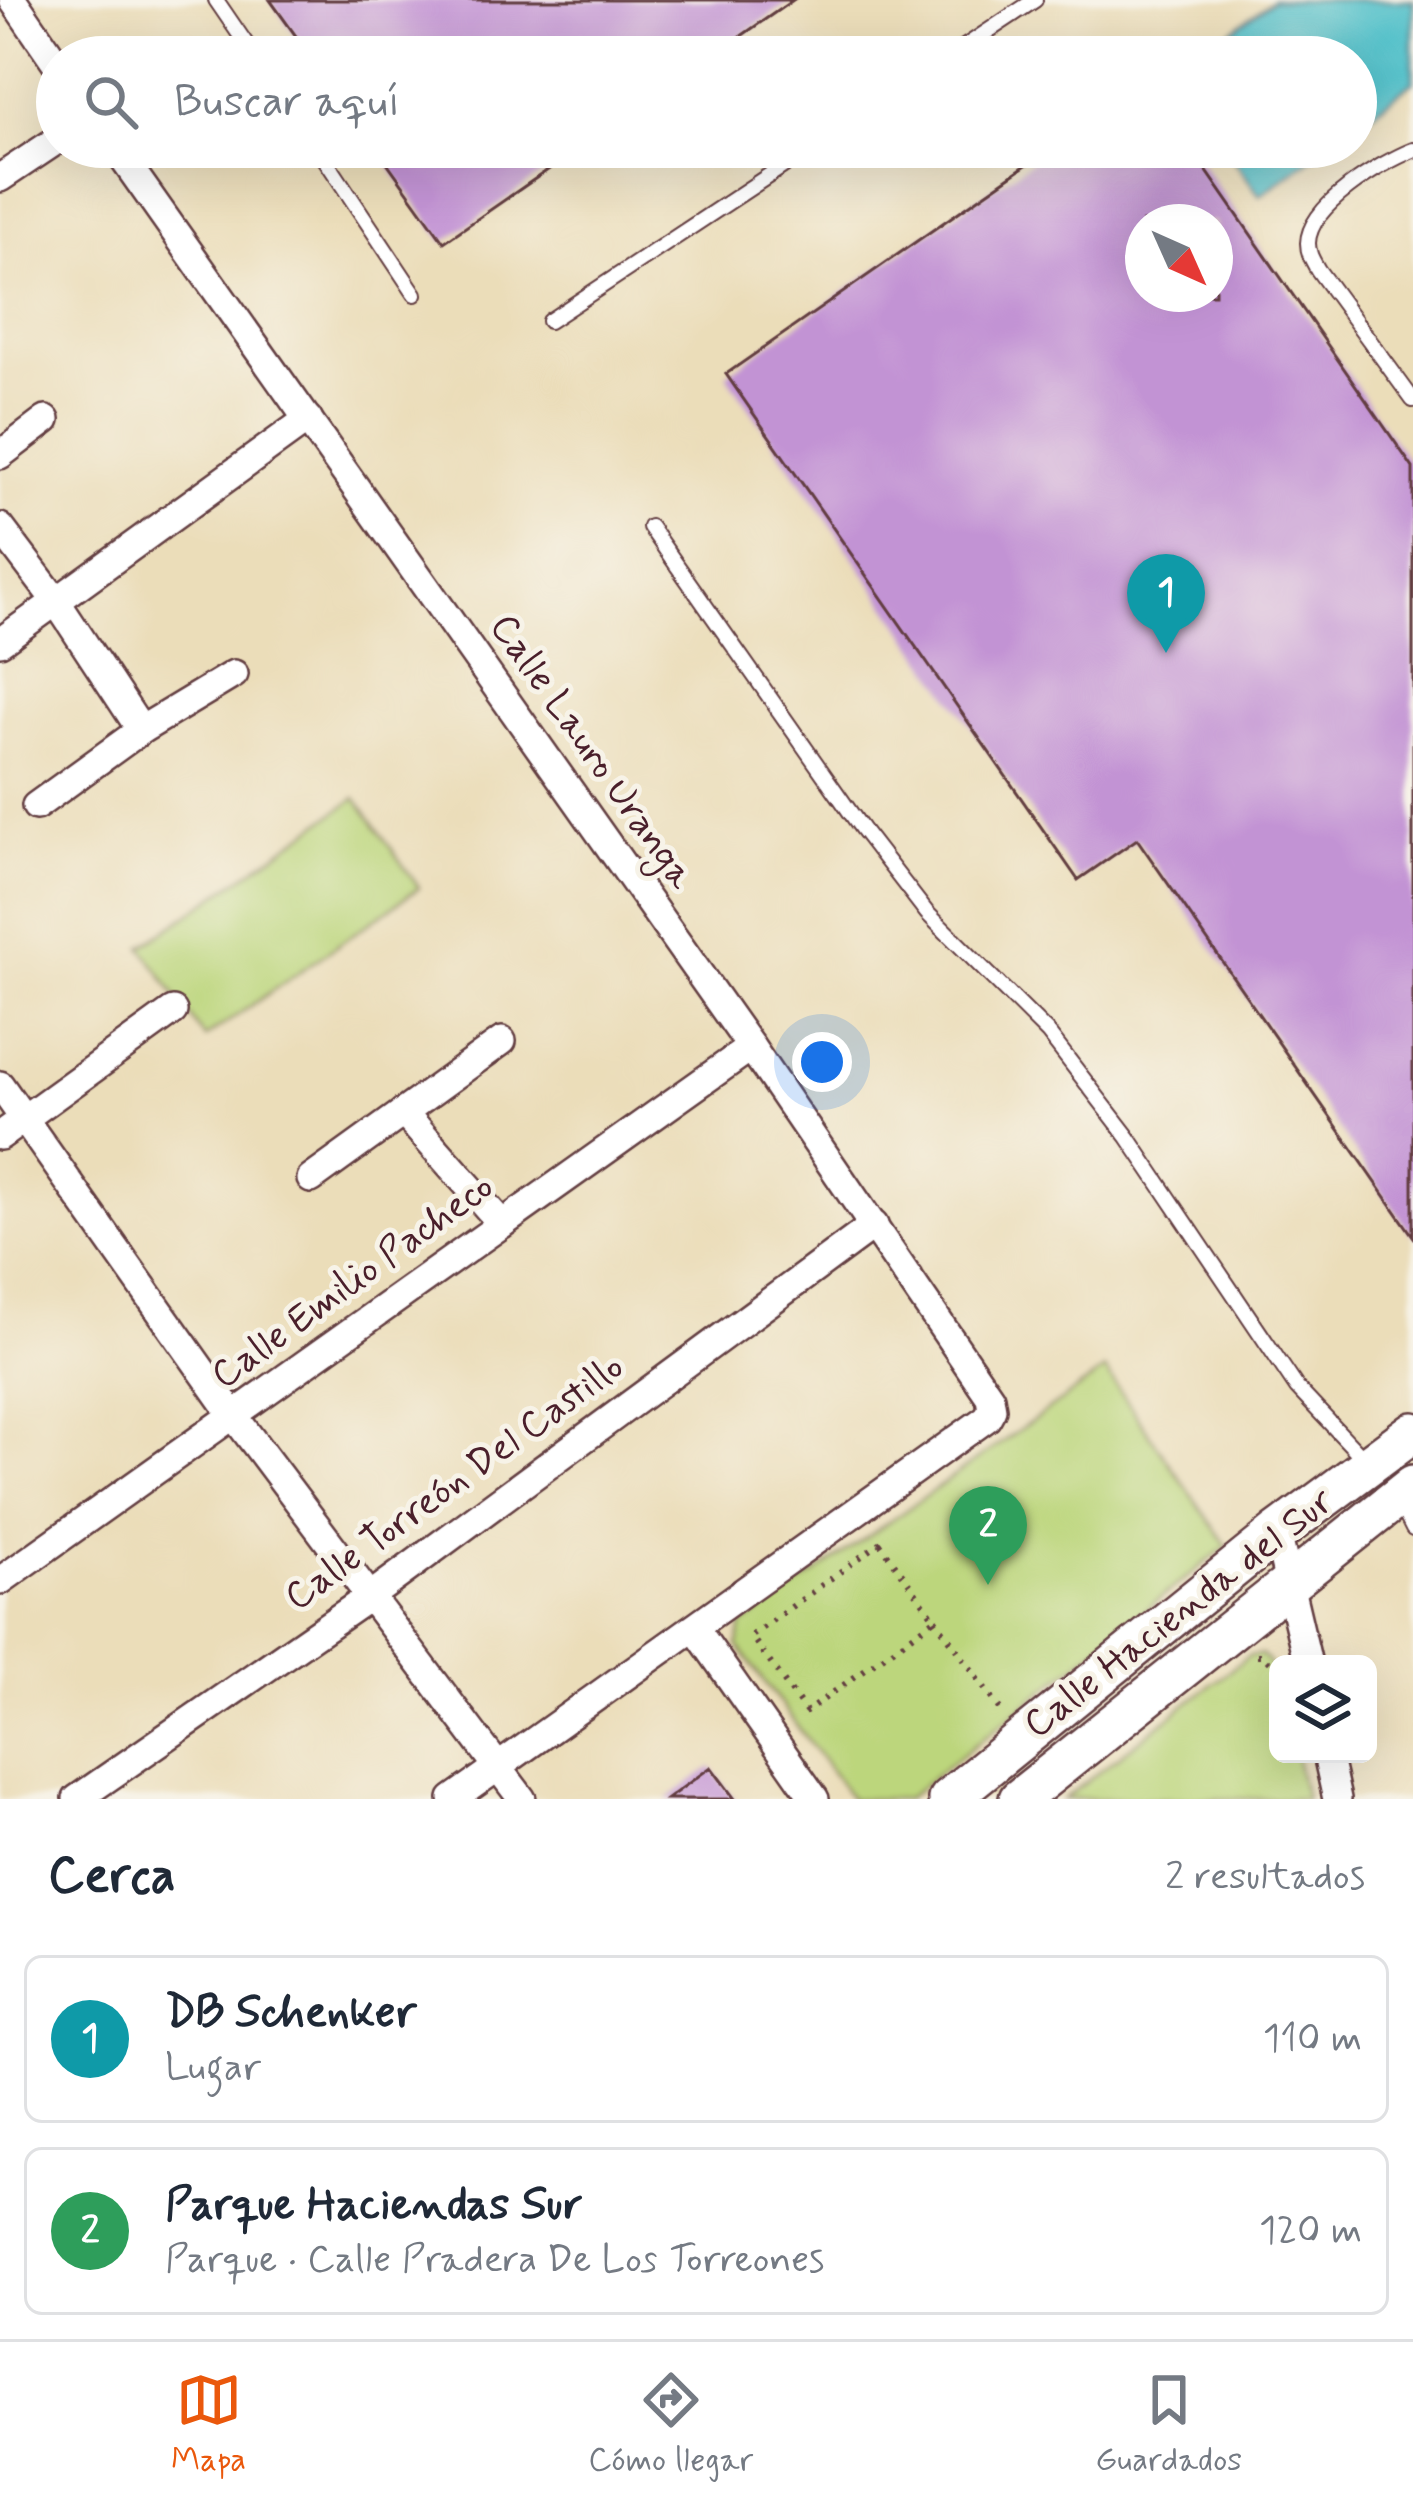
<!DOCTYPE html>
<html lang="es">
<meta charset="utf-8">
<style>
:root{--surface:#fff;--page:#f6f6f7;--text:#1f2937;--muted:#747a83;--line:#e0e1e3;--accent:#ea580c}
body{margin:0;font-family:Mynerve,sans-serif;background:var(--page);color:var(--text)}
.controls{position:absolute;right:36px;bottom:36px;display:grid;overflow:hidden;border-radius:18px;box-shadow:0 12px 48px #0002}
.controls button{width:108px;height:108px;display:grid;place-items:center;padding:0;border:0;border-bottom:3px solid var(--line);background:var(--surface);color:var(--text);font:60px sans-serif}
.compass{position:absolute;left:1125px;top:204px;width:108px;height:108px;border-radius:50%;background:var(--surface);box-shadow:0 12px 48px #0002;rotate:135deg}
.you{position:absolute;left:822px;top:1062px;width:42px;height:42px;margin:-30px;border:9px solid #fff;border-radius:50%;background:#1a73e8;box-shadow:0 0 0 18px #1a73e833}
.badge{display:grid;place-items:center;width:78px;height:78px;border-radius:50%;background:var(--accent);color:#fff;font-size:39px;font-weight:700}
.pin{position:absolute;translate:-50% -99px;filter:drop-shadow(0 3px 6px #0008)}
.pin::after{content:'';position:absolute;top:63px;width:42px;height:36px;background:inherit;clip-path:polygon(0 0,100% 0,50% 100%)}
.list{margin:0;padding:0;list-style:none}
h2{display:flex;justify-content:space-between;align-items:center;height:156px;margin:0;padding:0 48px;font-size:51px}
h2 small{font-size:39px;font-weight:400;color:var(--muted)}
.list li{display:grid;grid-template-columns:78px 1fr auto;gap:36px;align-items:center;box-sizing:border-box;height:168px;margin:0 24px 24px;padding:0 24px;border:3px solid var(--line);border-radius:18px}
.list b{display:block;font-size:45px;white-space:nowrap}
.list p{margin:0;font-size:39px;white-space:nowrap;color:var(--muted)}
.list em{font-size:39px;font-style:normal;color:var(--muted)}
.icon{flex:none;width:66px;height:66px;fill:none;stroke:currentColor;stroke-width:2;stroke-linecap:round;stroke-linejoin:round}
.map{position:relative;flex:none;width:1413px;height:1799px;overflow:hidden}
.search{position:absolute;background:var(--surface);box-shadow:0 12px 48px #0002;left:36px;right:36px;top:36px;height:132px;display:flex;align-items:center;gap:30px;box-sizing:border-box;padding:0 42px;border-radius:66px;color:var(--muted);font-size:45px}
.sheet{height:540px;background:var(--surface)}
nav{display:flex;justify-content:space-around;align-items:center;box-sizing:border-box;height:168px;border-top:3px solid var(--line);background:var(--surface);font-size:33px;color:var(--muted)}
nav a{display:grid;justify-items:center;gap:6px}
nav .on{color:var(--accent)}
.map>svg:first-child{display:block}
</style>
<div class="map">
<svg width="1413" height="1799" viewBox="0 0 1413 1799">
<rect width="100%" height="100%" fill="#f7f3e8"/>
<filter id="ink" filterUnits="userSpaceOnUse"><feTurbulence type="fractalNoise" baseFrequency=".00833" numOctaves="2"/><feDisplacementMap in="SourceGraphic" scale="24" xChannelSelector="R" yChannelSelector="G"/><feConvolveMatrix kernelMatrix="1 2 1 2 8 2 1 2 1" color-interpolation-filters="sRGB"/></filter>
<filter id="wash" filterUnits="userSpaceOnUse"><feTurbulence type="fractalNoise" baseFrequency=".004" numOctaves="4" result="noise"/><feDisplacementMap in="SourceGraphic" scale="48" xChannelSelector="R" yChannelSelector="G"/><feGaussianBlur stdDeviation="2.7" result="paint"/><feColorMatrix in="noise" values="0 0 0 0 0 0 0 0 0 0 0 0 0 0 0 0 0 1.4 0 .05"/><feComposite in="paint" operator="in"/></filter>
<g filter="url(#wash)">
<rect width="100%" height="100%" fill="#ebddb9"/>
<g fill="#bcd67b" stroke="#837a53" stroke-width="3">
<polygon points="356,798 419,888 205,1038 142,947"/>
<polygon points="1105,1370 1227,1546 906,1799 851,1799 738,1646 742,1625"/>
<path d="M1262,1655C1287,1680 1278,1720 1278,1754H1295L1305,1799H1064L1248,1656Z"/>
</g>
<g fill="#54c1ca" stroke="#4f707a" stroke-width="3">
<polygon points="1273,0 1413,0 1413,82 1356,125 1356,57 1196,57"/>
<polygon points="1225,147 1326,147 1260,196"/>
</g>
<g id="blocks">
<g fill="#c293d4" fill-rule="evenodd">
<polygon points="270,0 793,0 711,57 311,57"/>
<polygon points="376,147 581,147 444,242"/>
<path d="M1052,147H1190L1413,468V1236L1137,839L1078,880L726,374ZM1143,222H1215V294H1143Z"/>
<polygon points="711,1767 735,1799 667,1799"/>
</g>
</g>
</g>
<g filter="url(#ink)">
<use href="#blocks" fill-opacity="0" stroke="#623c40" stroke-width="3"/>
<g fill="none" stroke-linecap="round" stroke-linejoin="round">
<g stroke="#623c40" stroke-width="18">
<g id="lane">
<polyline points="216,0 255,57"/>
<polyline points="949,57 1035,0"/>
<polyline points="317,147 415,294"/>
<path d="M1413,150C1381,163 1309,205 1308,243C1308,254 1313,261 1318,270L1413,400"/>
<polyline points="549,321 812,147"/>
<polyline points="650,527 862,829 927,913 1048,1033 1128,1137 1297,1388 1366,1461"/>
<polyline points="1399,1501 1413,1529"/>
</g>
</g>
<g stroke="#623c40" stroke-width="32">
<g id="street">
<polyline points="13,0 57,64"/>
<polyline points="115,147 751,1047 990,1397 992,1409 987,1418 453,1799"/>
<polyline points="0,178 57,140"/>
<polyline points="0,455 46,420"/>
<polyline points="0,527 56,601 141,730"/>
<polyline points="0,642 308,419"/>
<polyline points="36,806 141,730 234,674"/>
<polyline points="0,1085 234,1416 522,1799"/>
<polyline points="403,1112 502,1224"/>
<polyline points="0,1136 173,1011"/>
<polyline points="311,1179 502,1041"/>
<polyline points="1277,1533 1308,1664"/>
<polyline points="0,1581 751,1047"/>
<polyline points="695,1628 815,1799"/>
<polyline points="1327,1754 1337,1799"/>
<polyline points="77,1799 369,1597 874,1225"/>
</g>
</g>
<g stroke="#623c40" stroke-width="44">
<g id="secondary">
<polyline points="948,1799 1277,1533 1413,1432"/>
<polyline points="1019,1799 1413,1485"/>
</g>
</g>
<g stroke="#623c40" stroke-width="6" stroke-dasharray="3 9" stroke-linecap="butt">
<polygon points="880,1543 935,1619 806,1712 751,1636"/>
<polyline points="935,1619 1003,1713"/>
<polyline points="1257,1655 1262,1655 1275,1668 1278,1683"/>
</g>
<use href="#lane" stroke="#fff" stroke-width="14"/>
<use href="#street" stroke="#fff" stroke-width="27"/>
<use href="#secondary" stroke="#fff" stroke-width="39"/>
</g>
</g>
<g text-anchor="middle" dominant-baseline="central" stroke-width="10" stroke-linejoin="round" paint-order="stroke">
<g font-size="39" fill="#4a1f2b" stroke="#f7f3e8">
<text transform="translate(591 752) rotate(55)">Calle Lauro Uranga</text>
<text transform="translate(353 1282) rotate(-36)">Calle Emilio Pacheco</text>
<text transform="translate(455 1483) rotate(-36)">Calle Torreón Del Castillo</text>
<text transform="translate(1179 1614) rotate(-38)">Calle Hacienda del Sur</text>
</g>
</g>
</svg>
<div class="controls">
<button><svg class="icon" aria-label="layers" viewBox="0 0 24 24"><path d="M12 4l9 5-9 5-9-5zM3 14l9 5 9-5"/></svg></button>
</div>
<svg class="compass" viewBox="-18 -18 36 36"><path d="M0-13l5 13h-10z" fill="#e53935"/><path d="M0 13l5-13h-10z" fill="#747a83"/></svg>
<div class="you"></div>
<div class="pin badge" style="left:1166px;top:653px;background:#0f9aa8">1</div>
<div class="pin badge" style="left:988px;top:1585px;background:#2e9e5b">2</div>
<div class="search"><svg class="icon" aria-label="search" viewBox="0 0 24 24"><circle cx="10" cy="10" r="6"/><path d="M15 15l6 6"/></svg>Buscar aquí</div>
</div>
<section class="sheet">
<h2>Cerca<small>2 resultados</small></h2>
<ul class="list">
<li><span class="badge" style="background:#0f9aa8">1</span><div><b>DB Schenker</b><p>Lugar</p></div><em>110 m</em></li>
<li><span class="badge" style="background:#2e9e5b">2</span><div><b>Parque Haciendas Sur</b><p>Parque · Calle Pradera De Los Torreones</p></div><em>120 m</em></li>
</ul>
</section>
<nav>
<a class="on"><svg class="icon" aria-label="map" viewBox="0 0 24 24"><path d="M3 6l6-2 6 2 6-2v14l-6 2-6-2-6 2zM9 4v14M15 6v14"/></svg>Mapa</a>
<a><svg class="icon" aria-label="directions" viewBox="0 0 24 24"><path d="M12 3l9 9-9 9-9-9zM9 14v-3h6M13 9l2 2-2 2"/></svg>Cómo llegar</a>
<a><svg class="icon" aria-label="saved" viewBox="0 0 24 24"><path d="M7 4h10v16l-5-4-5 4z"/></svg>Guardados</a>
</nav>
